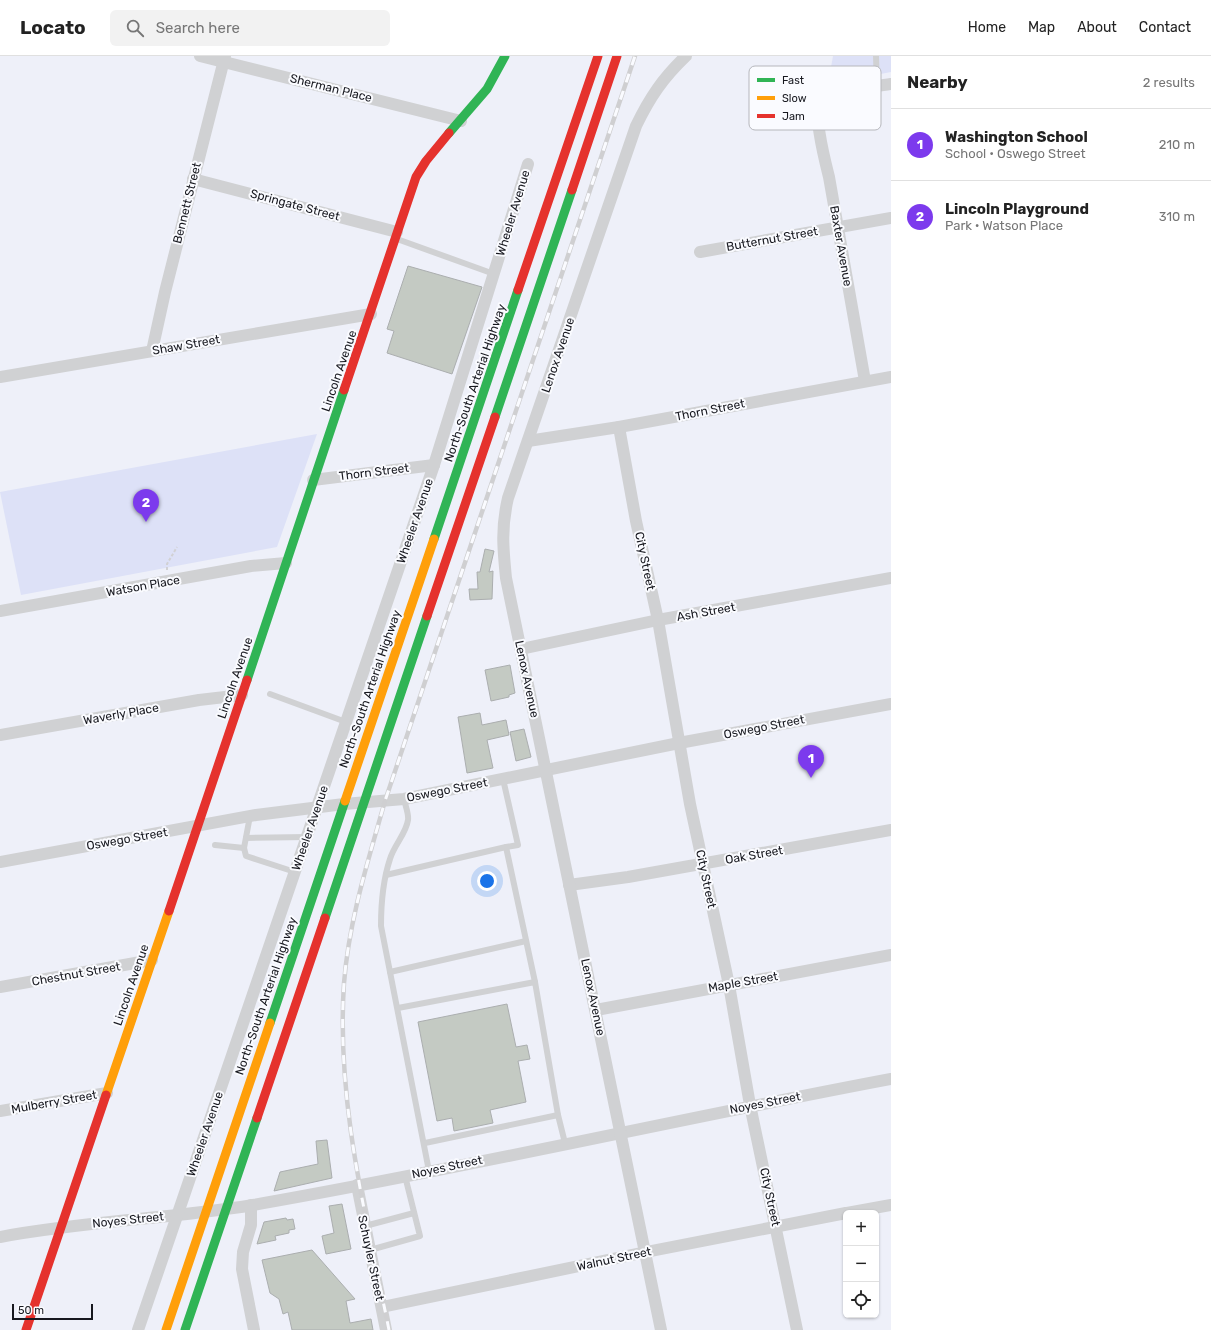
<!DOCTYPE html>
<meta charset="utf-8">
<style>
:root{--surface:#fff;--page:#f2f2f2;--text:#222;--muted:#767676;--line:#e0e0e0;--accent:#7c3aed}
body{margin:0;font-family:Rubik,sans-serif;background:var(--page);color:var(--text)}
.controls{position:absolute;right:12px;bottom:12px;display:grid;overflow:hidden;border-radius:6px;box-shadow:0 1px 3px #0004}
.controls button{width:36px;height:36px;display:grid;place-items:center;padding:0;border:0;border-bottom:1px solid var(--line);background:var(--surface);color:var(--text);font:20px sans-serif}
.scale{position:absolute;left:12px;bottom:10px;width:81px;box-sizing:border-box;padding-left:4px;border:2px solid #17181f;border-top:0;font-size:11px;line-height:14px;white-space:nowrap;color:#17181f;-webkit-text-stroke:3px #fafbff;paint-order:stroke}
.you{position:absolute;left:487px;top:825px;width:14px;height:14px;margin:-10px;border:3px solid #fff;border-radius:50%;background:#1a73e8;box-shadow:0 0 0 6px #1a73e833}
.badge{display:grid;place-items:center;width:26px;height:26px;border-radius:50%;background:var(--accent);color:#fff;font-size:13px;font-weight:700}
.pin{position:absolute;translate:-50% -33px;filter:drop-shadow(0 1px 2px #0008)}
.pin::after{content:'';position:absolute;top:21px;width:14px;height:12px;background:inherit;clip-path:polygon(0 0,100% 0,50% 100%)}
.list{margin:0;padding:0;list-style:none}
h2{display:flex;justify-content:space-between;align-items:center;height:52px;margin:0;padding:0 16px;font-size:17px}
h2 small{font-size:13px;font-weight:400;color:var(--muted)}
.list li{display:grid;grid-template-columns:26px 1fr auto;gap:12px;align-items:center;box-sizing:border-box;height:72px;padding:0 16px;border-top:1px solid var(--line)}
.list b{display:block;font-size:15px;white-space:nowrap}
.list p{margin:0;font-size:13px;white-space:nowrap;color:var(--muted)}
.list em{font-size:13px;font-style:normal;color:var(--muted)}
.icon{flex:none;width:22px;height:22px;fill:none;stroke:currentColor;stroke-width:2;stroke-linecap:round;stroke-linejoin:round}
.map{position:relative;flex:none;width:891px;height:1274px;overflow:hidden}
header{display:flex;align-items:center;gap:24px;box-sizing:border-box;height:56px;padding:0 20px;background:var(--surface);border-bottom:1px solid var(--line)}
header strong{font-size:19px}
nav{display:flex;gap:22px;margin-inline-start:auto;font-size:14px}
.search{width:280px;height:36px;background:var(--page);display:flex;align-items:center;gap:10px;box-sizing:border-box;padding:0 14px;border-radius:6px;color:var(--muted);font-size:15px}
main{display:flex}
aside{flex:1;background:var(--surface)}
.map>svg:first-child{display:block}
</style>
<header>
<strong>Locato</strong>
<div class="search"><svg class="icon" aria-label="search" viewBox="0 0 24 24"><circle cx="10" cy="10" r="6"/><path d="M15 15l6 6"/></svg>Search here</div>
<nav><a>Home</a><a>Map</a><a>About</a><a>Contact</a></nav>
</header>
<main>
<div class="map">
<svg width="891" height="1274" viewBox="0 0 891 1274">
<rect width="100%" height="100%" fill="#eef0f9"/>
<g fill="#dde1f7">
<polygon points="833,0 891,0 891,16 828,28"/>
<polygon points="317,378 277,491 21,539 0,436"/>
</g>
<g fill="#c4cac3" stroke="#abaeaf">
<polygon points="408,210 482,231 452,318 387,297 394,275 387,273"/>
<polygon points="485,493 494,495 489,516 493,515 492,543 470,544 469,533 478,533 477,516 480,516"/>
<polygon points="510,609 515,637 509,639 509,641 491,645 485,614"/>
<polygon points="480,657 482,669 506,664 509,679 487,684 493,712 467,717 458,661"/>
<polygon points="524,673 531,701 516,705 510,676"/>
<polygon points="507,948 516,991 527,989 530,1003 518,1005 526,1046 490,1054 493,1067 454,1075 452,1062 437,1065 418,966"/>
<polygon points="327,1084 332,1122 274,1135 280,1116 318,1108 316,1085"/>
<polygon points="342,1148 351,1193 326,1198 322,1180 334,1177 329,1150"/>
<polygon points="286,1162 287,1164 293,1163 295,1173 289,1174 289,1177 275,1180 276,1184 257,1188 264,1166"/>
<polygon points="312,1194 355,1243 346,1245 350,1267 371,1263 373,1274 292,1274 288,1256 283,1258 279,1243 270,1237 262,1204"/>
</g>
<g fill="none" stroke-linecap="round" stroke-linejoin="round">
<polyline stroke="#d1d1d4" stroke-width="2" stroke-dasharray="3 2" stroke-linecap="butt" points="167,514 167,508 177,491"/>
<g stroke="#d0d1d3" stroke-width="6">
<polyline points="876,0 877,31"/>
<polyline points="397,183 494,218"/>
<polyline points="270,638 346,666"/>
<polyline points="503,723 518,789 506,791 535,926"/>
<path d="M404,743C405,749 409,758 408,764C406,778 394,789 390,803C383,824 381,848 381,870L429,1115"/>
<polyline points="250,760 244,792 246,800 295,816"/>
<polyline points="246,782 307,781"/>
<polyline points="215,789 244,792"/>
<polyline points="386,819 506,791"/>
<polyline points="390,916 526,885"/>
<polyline points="398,952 535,926 558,1059"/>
<polyline points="425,1087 558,1059 565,1087"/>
<polyline points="365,1170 414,1157"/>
<polyline points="370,1194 420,1180 405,1120"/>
</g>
<g stroke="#d0d1d3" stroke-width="12">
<polyline points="200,0 461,65"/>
<polyline points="193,123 397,176"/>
<polyline points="700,196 891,162"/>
<polyline points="152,295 165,236 225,0"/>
<polyline points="0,321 371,258"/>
<path d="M865,325L829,121C826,109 810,48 822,41C835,34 874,31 891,28"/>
<polyline points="619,371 636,465 658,564 690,748 729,929 750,1049 797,1274"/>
<polyline points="528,385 619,371 891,321"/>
<polyline points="313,424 434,409"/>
<polyline points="0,555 251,510 286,507"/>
<polyline points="521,593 658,564 891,522"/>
<polyline points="0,679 199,644 242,639"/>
<polyline points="0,806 256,759 344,748 404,743 679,687 891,648"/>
<polyline points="569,829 628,821 891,774"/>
<polyline points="0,931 152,904"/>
<polyline points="596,954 891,899"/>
<polyline points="0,1055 107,1037"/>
<polyline points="357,1129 386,1274"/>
<polyline points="251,1149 251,1169 243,1196 242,1213 254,1274"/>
<polyline points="847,1157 891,1149"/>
<path d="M0,1181C84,1165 169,1163 253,1149C466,1112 678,1063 891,1023"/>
<polyline points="382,1251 646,1196 846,1157"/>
<polyline points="138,1274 434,409 528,108"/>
<path d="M661,1274L506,522C503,492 501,472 508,442L636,70C650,41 663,22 686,0"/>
</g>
<g stroke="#30b455" stroke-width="9">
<polyline points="449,77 487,33 505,0"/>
<polyline points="495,361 572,134"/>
<polyline points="434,483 518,234"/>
<polyline points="247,624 344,334"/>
<polyline points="325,862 427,560"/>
<polyline points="270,967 345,745"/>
<polyline points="185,1274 257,1062"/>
</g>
<g stroke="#ff9f0a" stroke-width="9">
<polyline points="345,745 434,483"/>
<polyline points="106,1039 169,855"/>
<polyline points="166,1274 270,967"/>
</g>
<g stroke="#e5322d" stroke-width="9">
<polyline points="572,134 617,0"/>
<polyline points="518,234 598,0"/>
<polyline points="344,334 416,121 426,105 449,77"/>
<polyline points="427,560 495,361"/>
<polyline points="169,855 247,624"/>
<polyline points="257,1062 325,862"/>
<polyline points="26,1274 106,1039"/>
</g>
<g stroke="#cfcfd1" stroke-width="4.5">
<path id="rail" d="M389,1274C366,1160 336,1045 344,927C349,864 368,805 385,745L635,0"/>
</g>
<use href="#rail" stroke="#fafbff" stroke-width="3" stroke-dasharray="9" stroke-linecap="butt"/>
</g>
<g text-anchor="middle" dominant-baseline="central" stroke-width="4" stroke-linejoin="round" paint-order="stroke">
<g font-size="12" fill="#17181f" stroke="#fafbff">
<text transform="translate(331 32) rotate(14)">Sherman Place</text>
<text transform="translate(187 147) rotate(-76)">Bennett Street</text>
<text transform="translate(295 149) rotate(15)">Springate Street</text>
<text transform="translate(513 157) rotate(-73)">Wheeler Avenue</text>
<text transform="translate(772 183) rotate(-10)">Butternut Street</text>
<text transform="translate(841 190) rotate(80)">Baxter Avenue</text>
<text transform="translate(186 289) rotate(-10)">Shaw Street</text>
<text transform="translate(558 299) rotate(-71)">Lenox Avenue</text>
<text transform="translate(339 315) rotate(-71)">Lincoln Avenue</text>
<text transform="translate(475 327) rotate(-71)">North-South Arterial Highway</text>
<text transform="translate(710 354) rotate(-11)">Thorn Street</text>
<text transform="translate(374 416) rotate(-7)">Thorn Street</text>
<text transform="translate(415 465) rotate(-71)">Wheeler Avenue</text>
<text transform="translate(645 505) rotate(78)">City Street</text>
<text transform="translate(143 530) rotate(-10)">Watson Place</text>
<text transform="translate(706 556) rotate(-10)">Ash Street</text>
<text transform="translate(235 622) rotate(-71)">Lincoln Avenue</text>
<text transform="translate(527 623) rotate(78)">Lenox Avenue</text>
<text transform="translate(370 633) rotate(-71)">North-South Arterial Highway</text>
<text transform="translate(121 658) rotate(-10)">Waverly Place</text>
<text transform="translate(764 671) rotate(-11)">Oswego Street</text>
<text transform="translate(447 734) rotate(-11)">Oswego Street</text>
<text transform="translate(310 772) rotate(-71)">Wheeler Avenue</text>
<text transform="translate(127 783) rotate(-10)">Oswego Street</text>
<text transform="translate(754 799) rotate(-10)">Oak Street</text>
<text transform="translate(706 823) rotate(78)">City Street</text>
<text transform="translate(76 918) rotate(-10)">Chestnut Street</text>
<text transform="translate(743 926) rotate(-10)">Maple Street</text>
<text transform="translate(131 929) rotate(-71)">Lincoln Avenue</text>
<text transform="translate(266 940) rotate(-71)">North-South Arterial Highway</text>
<text transform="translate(593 941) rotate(78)">Lenox Avenue</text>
<text transform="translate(54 1046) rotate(-10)">Mulberry Street</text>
<text transform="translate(765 1047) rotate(-11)">Noyes Street</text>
<text transform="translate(205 1078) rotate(-71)">Wheeler Avenue</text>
<text transform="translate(447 1111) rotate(-12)">Noyes Street</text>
<text transform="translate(770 1141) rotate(78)">City Street</text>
<text transform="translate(128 1164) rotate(-6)">Noyes Street</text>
<text transform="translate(371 1202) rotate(78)">Schuyler Street</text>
<text transform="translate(614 1203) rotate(-12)">Walnut Street</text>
</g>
</g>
<rect x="749" y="10" width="132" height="64" rx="6" fill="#fafbff" stroke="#b6b7bc" stroke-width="1"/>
<rect x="757" y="22" width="18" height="4" fill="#30b455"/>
<rect x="757" y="40" width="18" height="4" fill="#ff9f0a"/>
<rect x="757" y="58" width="18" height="4" fill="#e5322d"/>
<g font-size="11" fill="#17181f">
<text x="782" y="28">Fast</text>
<text x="782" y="46">Slow</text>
<text x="782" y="64">Jam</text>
</g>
</svg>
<div class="controls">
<button>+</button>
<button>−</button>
<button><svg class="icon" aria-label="locate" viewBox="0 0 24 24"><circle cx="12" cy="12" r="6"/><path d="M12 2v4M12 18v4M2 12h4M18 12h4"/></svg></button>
</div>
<div class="scale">50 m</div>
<div class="you"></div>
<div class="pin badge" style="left:811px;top:722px">1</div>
<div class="pin badge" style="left:146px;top:466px">2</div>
</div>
<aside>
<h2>Nearby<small>2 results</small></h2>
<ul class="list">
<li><span class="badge">1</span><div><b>Washington School</b><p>School · Oswego Street</p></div><em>210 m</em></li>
<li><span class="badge">2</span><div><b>Lincoln Playground</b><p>Park · Watson Place</p></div><em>310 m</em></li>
</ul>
</aside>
</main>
